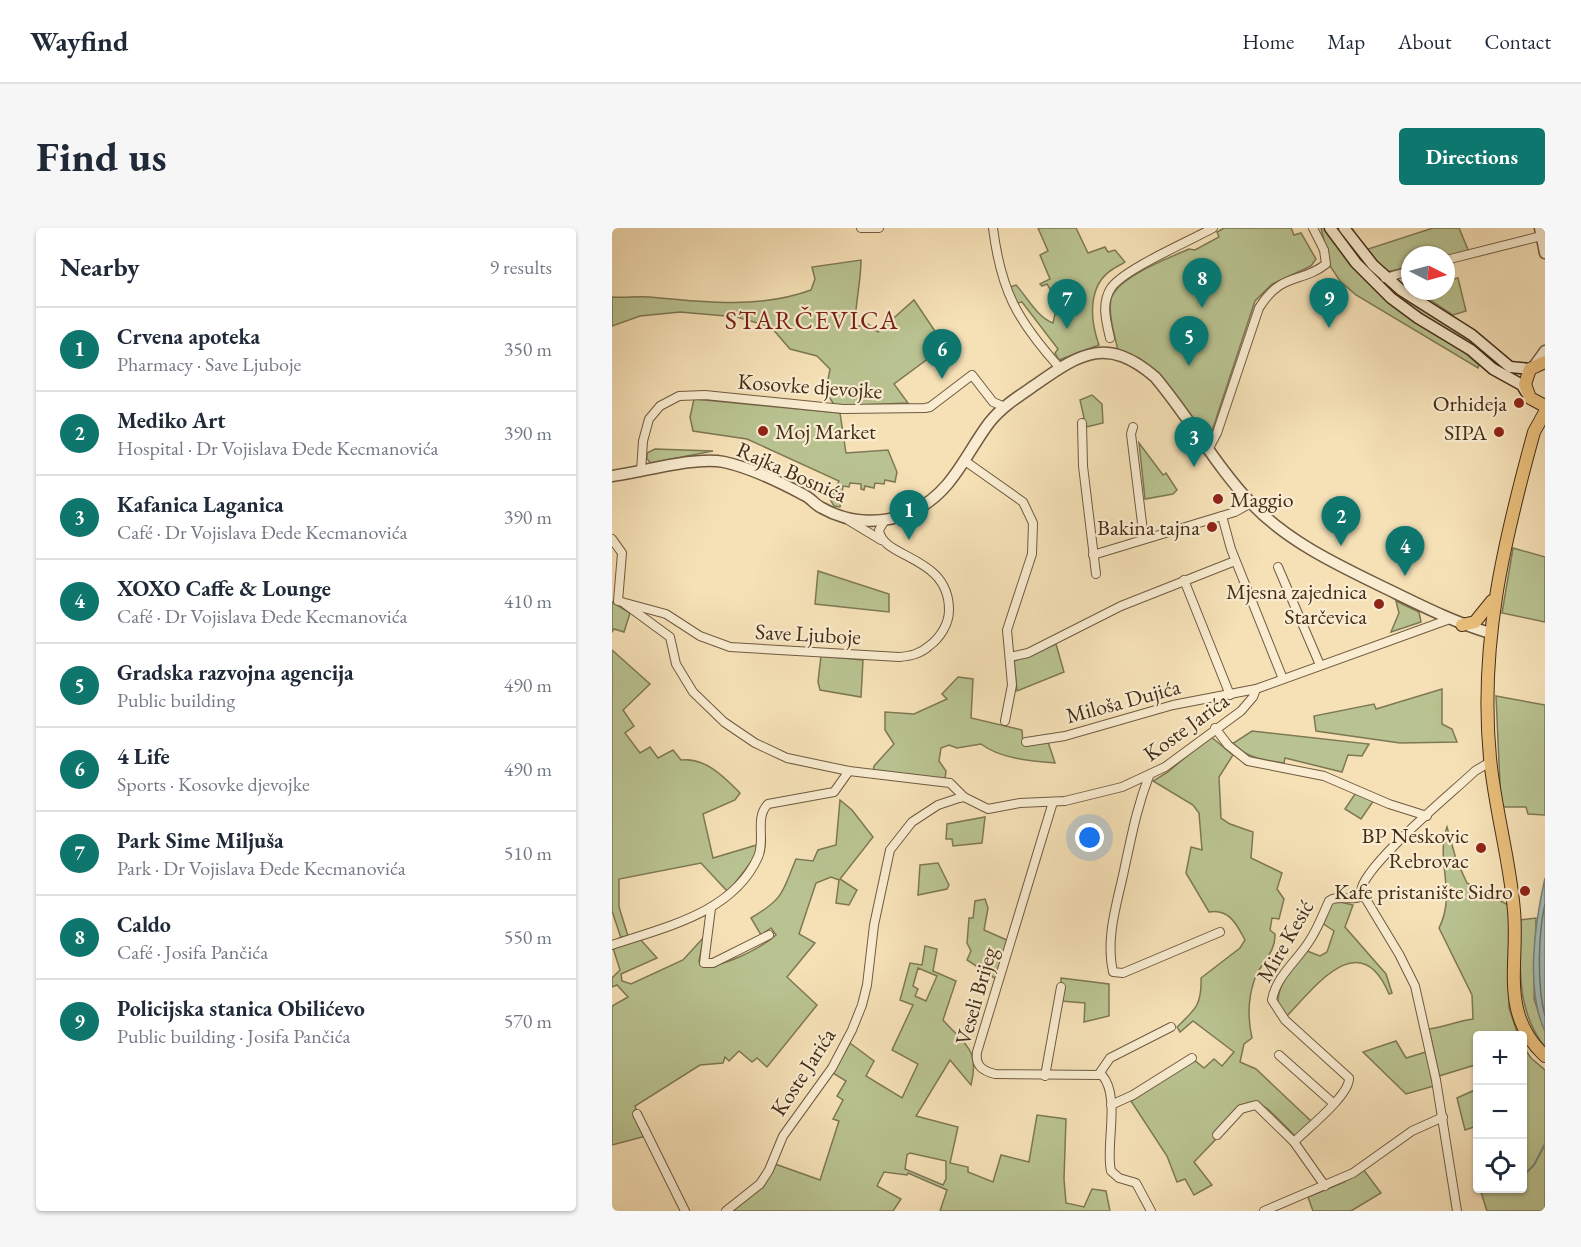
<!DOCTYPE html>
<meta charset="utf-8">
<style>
:root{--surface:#fff;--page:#f6f6f7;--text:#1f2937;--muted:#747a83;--line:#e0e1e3;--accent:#0f766e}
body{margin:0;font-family:"EB Garamond",serif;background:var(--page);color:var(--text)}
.controls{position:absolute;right:18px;bottom:18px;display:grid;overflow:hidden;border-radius:6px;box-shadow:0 2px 4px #0004}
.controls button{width:54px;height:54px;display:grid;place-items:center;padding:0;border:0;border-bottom:2px solid var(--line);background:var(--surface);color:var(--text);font:30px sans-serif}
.compass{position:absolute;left:789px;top:18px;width:54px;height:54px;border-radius:50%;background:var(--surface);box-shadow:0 2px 4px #0004;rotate:96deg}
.you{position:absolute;left:478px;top:610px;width:21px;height:21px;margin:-15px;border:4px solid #fff;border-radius:50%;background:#1a73e8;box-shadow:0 0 0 9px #1a73e833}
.badge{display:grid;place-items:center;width:39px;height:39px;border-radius:50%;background:var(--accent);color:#fff;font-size:20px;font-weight:700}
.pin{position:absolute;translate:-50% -50px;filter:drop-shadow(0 2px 3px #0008)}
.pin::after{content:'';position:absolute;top:32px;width:21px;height:18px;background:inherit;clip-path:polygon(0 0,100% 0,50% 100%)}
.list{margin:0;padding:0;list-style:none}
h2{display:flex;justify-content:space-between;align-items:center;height:78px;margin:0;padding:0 24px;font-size:26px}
h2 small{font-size:20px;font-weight:400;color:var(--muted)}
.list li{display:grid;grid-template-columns:39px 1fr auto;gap:18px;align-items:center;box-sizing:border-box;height:84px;padding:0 24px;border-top:2px solid var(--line)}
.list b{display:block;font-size:22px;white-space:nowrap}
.list p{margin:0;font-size:20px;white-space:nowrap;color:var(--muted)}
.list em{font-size:20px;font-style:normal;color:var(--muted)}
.icon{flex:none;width:33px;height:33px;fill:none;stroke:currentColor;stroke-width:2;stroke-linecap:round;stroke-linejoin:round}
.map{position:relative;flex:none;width:933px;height:983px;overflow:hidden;border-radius:6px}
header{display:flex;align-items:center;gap:36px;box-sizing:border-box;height:84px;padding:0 30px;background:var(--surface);border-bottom:2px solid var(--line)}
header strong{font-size:28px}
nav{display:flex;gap:33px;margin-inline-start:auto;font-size:21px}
.intro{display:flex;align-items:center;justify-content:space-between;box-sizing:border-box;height:144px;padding:0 36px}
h1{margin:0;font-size:42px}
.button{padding:15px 27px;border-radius:6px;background:var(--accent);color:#fff;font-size:21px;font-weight:700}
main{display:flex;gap:36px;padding:0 36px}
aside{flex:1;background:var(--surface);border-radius:6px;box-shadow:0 2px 4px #0004}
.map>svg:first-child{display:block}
</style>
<header>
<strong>Wayfind</strong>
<nav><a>Home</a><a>Map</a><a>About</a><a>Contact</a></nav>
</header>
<div class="intro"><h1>Find us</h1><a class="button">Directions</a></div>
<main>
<aside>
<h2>Nearby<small>9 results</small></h2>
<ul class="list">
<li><span class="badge">1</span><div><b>Crvena apoteka</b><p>Pharmacy · Save Ljuboje</p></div><em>350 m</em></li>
<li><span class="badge">2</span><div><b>Mediko Art</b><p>Hospital · Dr Vojislava Đede Kecmanovića</p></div><em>390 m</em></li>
<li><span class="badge">3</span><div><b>Kafanica Laganica</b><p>Café · Dr Vojislava Đede Kecmanovića</p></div><em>390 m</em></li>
<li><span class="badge">4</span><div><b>XOXO Caffe &amp; Lounge</b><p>Café · Dr Vojislava Đede Kecmanovića</p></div><em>410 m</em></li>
<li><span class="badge">5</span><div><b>Gradska razvojna agencija</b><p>Public building</p></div><em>490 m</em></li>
<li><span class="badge">6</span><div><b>4 Life</b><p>Sports · Kosovke djevojke</p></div><em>490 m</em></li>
<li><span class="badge">7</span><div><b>Park Sime Miljuša</b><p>Park · Dr Vojislava Đede Kecmanovića</p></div><em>510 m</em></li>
<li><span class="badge">8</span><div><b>Caldo</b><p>Café · Josifa Pančića</p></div><em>550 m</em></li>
<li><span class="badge">9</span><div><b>Policijska stanica Obilićevo</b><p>Public building · Josifa Pančića</p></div><em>570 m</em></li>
</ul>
</aside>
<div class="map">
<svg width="933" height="983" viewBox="0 0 933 983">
<rect width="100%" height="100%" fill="#f6e1b7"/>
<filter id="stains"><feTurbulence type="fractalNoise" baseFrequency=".00333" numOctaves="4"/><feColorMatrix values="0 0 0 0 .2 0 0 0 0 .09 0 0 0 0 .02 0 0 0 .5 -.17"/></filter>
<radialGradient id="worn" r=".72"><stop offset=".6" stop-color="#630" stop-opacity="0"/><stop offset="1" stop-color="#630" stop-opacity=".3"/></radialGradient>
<g fill="#b9c391" stroke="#7e7854" stroke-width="1.5" fill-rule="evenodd">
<path d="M426,0H464L476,25L493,19L496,24L503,22L513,34C509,37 505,38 501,41C475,57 478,92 487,117L447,132L443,125L446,121L410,74L405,75L398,59L404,57C415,69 425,89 441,95L443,86L458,78L446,57L438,61L435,56L430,58L428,56L438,51L428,27L436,23Z"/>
<path d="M612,0H679L682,7L689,5L704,31L699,38L660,56L643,73L600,203L593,207L545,144L527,130L506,123C503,107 496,87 499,71C505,49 557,30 577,21L583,22L607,9L605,4Z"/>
<polygon points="709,0 714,0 732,27 851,123 867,137 866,140 744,67 728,53 718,38"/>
<polygon points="722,0 727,0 791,69 855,109 895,143 893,145 853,112 813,88 774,60 760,47"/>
<polygon points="821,0 847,0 857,24 834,29 834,27 798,27 798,39 774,44 753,22"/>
<path d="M249,32C249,55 243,75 243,99L256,96L266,104L302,72L333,118L282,156L296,175L223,178L209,157L216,152L218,141L205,128L178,121L159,99L125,89L68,84L28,88L0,98V69C12,70 25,68 37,69C89,74 148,81 199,62L203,51L200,39Z"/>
<polygon points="846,50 854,83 841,87 805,63 834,63 834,53"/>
<polygon points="480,167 490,176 491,195 474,199 468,172"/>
<polygon points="82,171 228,185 234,225 276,222 285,244 283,254 273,252 272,256 263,255 262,260 253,258 252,262 249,261 249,256 238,255 237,259 231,258 228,279 222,278 218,271 227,253 135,211 81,203 78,189"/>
<polygon points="527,215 551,247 554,245 565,262 561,266 533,271"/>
<polygon points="43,221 101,223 39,235 35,231 35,225"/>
<polygon points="901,320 933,329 933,394 890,385"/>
<polygon points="206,343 277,366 277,384 203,376"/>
<polygon points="784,373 807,384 809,394 779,404 787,385"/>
<polygon points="0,374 18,385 12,404 2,401 0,404"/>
<polygon points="444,416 452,444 405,463 402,433"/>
<path d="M0,422L38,456L11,482L22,498L13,505L28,525L38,519L46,530L61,522L69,532C93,529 112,549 128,565L123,572L91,586L101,630L148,616L143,629L116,664L89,635L7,651V679L16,708L9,710L0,683Z"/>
<polygon points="209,428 251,432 249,469 208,462 206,454"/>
<path d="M346,449L361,451L359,490L410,502L411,516L436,514L443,535C419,533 389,531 369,516L345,520L337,517L329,520L327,533L334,543L333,551L261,544L262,538L282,516L273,502V484L302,486L335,471L330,466Z"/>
<polygon points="830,461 830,496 840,501 845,514 788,515 704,503 702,488 762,476 764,481"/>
<polygon points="884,468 933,477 933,587 916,586 914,579 889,579"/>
<path d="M640,503L757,516L750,528L736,527L730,544L673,530L672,535C652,532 636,530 620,516Z"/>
<path d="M598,508L621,527L607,549L609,590L618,596L641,604L639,630L670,645L665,661L672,671L667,691L660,690L658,702L663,706C664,726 647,736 642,753C636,771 636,792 640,810L632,816L628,834L644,841L699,893L683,908C644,869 642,858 602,906L606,909L582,934L600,957L582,967L573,951L565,954L555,928L519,873L582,832L592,840L602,831L610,838L622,824L581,793L568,804L565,799C584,781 590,776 589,750L628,720L633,712C625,697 617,680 597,684L574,645L579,619L590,622L587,585L581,577L541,553L556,544Z"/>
<polygon points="745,563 762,572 749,591 733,581"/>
<path d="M228,572L240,582L261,609L228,651L245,662L237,677L224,675L227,652L219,649L204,655L187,706L203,715L175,749L205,777L155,839L145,830L140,834L127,823L117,833L113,829L111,835L88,837L23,878L34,908L0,917V778L16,769L5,757L0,759V750L8,742L1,720L28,711L45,730L9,746L10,753L19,756L71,732L92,709L87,733L88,737C108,742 149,720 164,707L159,700L149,707L139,690C173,670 170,664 184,631L201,633L206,622L224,617Z"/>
<polygon points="373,589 370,615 341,618 340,611 334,611 335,596"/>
<path d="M835,599L844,631L855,655L898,678L897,780L906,807L866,808L865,848L863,837L827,848L817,801C833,799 845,793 861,791L860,767L827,700C845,665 823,633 835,599Z"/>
<polygon points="326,635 337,657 335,661 306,667 308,637"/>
<polygon points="373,671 376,680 372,702 397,713 384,751 355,732 359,723 355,715 357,690 361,690 363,673"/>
<path d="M724,673L741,677L733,699L774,746L780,765L777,766C748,696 702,760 674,789L666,778C664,756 682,739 695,723L708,728L715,724L722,703L710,695L720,676Z"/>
<path d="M924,690L922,771L933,803V819C903,782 909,737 907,692Z"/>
<path d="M313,718L325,721L321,743L344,753L331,792C353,817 368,821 359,857L338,832L304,888L346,899L338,935L356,939V944L381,954L389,927L417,934L425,887L454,891L452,951L454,975L472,979L480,961L494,963L498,983H328L335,962L296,945L295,947L272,944L265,958L289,971L281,983H120L152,958L163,936L208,952L227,893L221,891L231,872L225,868L234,853L221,845L238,815L262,833L254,848L290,870L306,836L280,822L301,777L288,772L298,735L310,737ZM306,740L325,748L314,773L303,768L306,761L301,758ZM298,925L334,933V951L331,957L293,941L295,927Z"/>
<polygon points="449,750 497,756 497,788 472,794 473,775 449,773"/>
<polygon points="784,813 794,830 814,824 822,858 794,866 751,824"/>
<polygon points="911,818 919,830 933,842 933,983 875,983 869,964 874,961 910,960"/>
<polygon points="865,861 865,898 853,902 845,870"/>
<polygon points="751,941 769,965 739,983 701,983 696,969 732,954"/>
</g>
<path fill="#a1bbb9" stroke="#7c8279" stroke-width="1.5" d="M933,650V803C913,762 923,694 933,650Z"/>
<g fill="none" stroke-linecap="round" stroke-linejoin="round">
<path stroke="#727468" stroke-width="1.5" d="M933,676C926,706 925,759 933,788"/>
<g stroke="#7c8279" stroke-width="2">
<polyline points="910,949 922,937 933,916"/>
<polyline points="899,961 900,960"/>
</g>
<g stroke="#705a40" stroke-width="10">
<g id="minor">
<polyline points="249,0 267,0"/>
<path d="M381,0C389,63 405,92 447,139"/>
<polyline points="834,32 929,8"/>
<polyline points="773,50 798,43"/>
<path d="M498,110C494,93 489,75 499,60C512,41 578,13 601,0"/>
<polyline points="470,195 471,238 484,346"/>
<polyline points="521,199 519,206 532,311"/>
<path d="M596,222L605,205L647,80C670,43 689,56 714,36L712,22L701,0"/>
<polyline points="353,233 411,274 421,295 420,326 395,402 400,457 393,493"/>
<polyline points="29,243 31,213 37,191 48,178 67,168 93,167 231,181 313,180 318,179 360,147 381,174 393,179"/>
<polyline points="610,288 619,321 671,451"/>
<polyline points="236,292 269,312"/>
<path d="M0,311L10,325L6,373L54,386L88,408L118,419L287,429C299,428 308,426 317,418C328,410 337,396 337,382C337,327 270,331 267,302L273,292"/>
<polyline points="481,327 623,284 639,275"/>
<polyline points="666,339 708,437"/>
<polyline points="572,352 618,467"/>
<polyline points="13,376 58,409 64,436 81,464 112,494 143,515 175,530 237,543 338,555 352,569"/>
<polyline points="398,429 416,425 509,378 623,333"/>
<polyline points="603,500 616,517 636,533 712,548 777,576 815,588"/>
<polyline points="414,514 453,508 561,477 644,461"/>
<path d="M537,548C525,579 520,606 513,638C506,673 493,708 501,744L511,745L608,704"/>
<path d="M441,574L365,824C363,838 371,843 383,846L490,847C509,869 493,917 499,943L507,950L524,955L539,983"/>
<polyline points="99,680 92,735 101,735 157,707"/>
<path d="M0,717C53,699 121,685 146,629C154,612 142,590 156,576L222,564L237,543"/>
<polyline points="667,827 721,875"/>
<polyline points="487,846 498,830 559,799"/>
<polyline points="433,848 449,759"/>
<polyline points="499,877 521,867 580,830"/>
<polyline points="25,886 73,983"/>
<polyline points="605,907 629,881 644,877 682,914"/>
<path d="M713,958L682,914C695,901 738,867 737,850L673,792L660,772C664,748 686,732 698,712C706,700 711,686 717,673C726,666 739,674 750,668"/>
<polyline points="114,983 148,956 157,942 171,908 220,840 240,802 250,777 255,757 262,697 278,622 300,594 326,577 347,570 352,569 376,581 408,575 453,573 510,559 553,539 629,483 641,469 644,461 838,391"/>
<polyline points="652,983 741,945 800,903 831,889"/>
<path d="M845,983L824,852L803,758L787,726L749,663C751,638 841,564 863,543L878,534"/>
</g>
</g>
<g stroke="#705a40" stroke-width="13">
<g id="tertiary">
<polyline points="928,0 933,25"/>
<polyline points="923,137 933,123"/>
<path d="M0,248C31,244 83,228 112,234C139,240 168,254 192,267C199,270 203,277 210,280C238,296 273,297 301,283C340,265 353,227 377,195C390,178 409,167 426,155C470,124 496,109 543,149C577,189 603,237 639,275C676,314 726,337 773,360C808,377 841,394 878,405"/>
</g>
</g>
<g stroke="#442d18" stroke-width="13">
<g id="secondary">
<polyline points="718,0 744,35 779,70 806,90 859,122 881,141 910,157 914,164"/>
<polyline points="732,0 761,37 789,62 860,107 898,139 918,141"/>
</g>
</g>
<g stroke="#442d18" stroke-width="14">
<g id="primary">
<polyline points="933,134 918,141 913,156 918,170 933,178"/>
<path d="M933,184L922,204C892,313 867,416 878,530C883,582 898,632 902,683C907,737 887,785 933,828"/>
<polyline points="850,397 863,394 880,373"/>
</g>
</g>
<use href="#minor" stroke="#f9ecd0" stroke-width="8"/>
<use href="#tertiary" stroke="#f9ecd0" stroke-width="10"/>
<use href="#secondary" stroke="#f9ecd0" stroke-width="10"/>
<use href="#primary" stroke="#ebc07c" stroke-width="12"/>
</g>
<g fill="#8f2418" stroke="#f9ecd0" stroke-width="2">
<circle cx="907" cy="175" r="6"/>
<circle cx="151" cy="203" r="6"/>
<circle cx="887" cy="204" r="6"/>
<circle cx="606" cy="271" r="6"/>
<circle cx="600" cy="299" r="6"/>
<circle cx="767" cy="376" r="6"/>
<circle cx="869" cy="620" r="6"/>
<circle cx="913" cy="663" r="6"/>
</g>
<g text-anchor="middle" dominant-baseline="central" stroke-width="4.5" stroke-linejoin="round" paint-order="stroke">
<g font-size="22" fill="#442d18" stroke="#f9ecd0">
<text transform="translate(198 158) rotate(4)">Kosovke djevojke</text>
<text transform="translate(180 244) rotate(24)">Rajka Bosnića</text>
<text transform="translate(196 406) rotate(3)">Save Ljuboje</text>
<text transform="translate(511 473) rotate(-15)">Miloša Dujića</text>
<text transform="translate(574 499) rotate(-36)">Koste Jarića</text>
<text transform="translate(673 713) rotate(-60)">Mire Kesić</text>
<text transform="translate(364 768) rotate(-74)">Veseli Brijeg</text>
<text transform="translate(191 844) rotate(-57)">Koste Jarića</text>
</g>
<g font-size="22" fill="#442d18" stroke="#f9ecd0" text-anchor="end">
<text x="895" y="175">Orhideja</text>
<text x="163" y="203" text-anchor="start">Moj Market</text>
<text x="875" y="204">SIPA</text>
<text x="618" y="271" text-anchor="start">Maggio</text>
<text x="588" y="299">Bakina tajna</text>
<text x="755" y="363">Mjesna zajednica<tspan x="755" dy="25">Starčevica</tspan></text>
<text x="857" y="607">BP Neskovic<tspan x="857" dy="25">Rebrovac</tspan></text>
<text x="901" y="663">Kafe pristanište Sidro</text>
</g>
<g font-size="26" letter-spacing="1.5" fill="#7a1f14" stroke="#f9ecd0">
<text x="200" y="92">STARČEVICA</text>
</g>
</g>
<rect width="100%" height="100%" filter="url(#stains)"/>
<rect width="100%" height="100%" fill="url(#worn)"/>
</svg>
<div class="controls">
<button>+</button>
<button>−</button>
<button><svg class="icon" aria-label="locate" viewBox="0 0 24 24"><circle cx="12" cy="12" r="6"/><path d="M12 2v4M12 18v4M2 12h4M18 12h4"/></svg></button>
</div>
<svg class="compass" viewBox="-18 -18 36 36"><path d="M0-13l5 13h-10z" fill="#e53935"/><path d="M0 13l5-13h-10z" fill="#747a83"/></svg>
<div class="you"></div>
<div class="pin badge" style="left:297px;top:312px">1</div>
<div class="pin badge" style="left:729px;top:318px">2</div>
<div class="pin badge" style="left:582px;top:239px">3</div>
<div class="pin badge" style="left:793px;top:348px">4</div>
<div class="pin badge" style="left:577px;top:138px">5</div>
<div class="pin badge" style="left:330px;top:151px">6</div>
<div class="pin badge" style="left:455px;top:101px">7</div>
<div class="pin badge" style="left:590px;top:80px">8</div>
<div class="pin badge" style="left:717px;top:100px">9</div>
</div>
</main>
